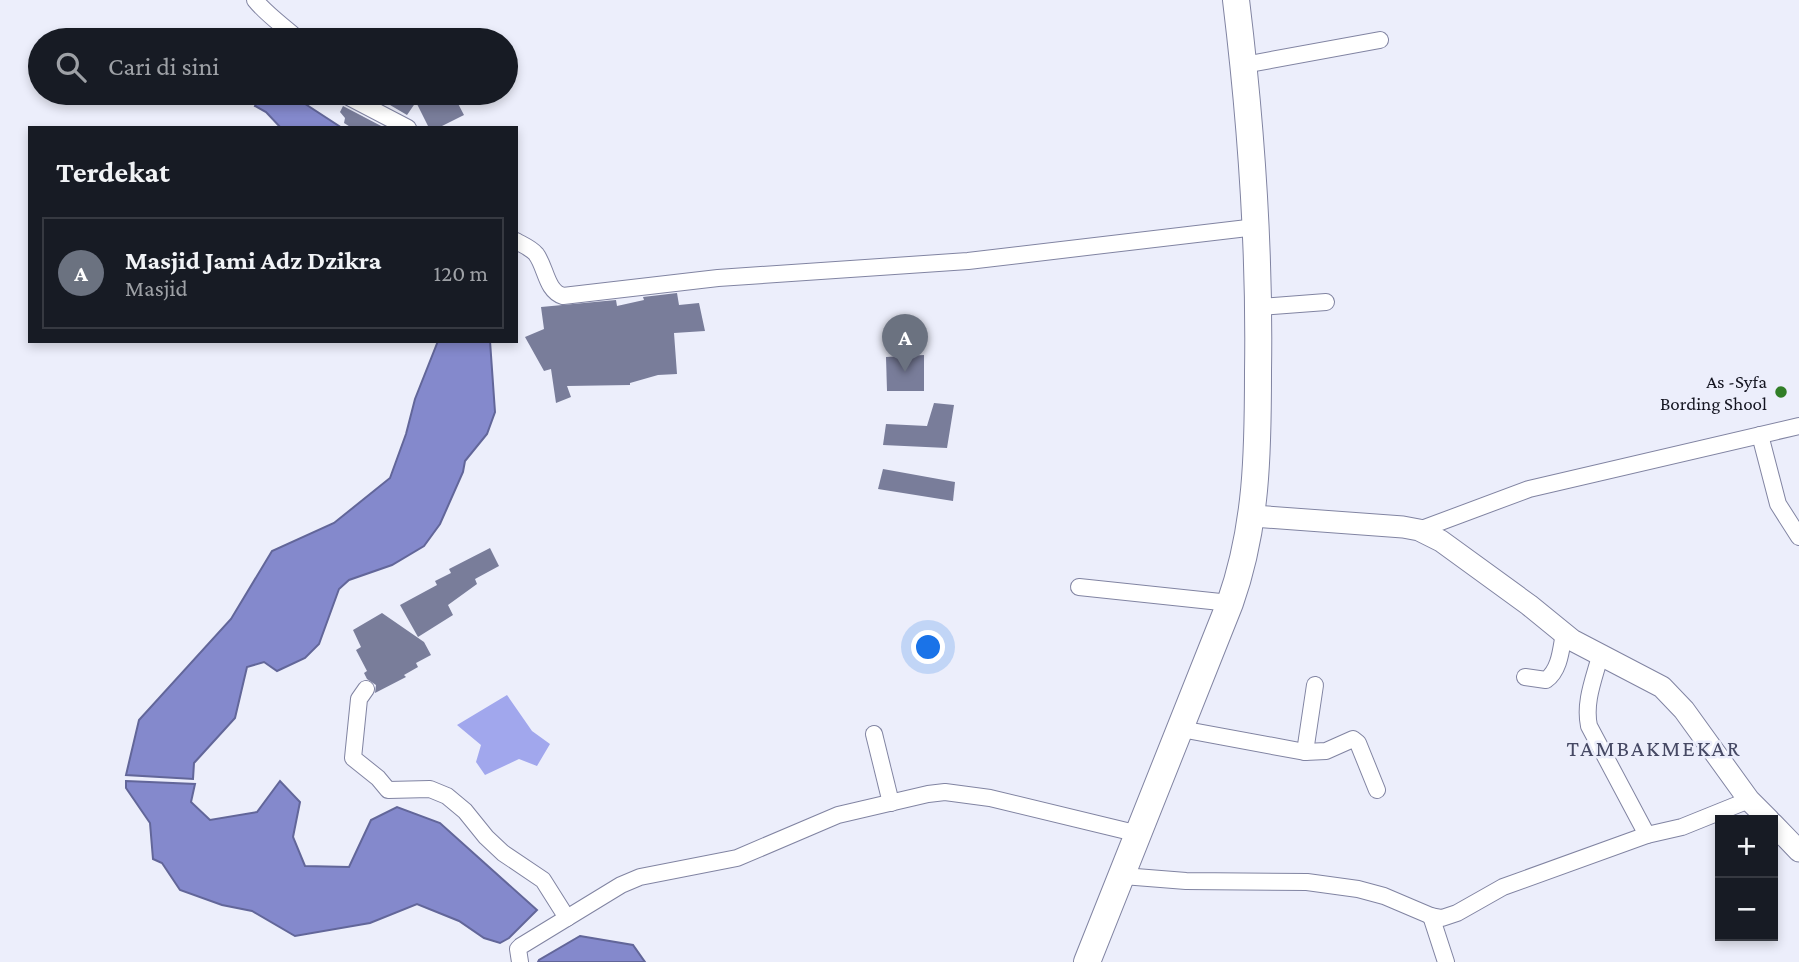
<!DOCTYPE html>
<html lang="id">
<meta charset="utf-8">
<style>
:root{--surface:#171b24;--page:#242831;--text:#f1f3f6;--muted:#9ea1a6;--line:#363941;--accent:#8c9099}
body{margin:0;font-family:"Crimson Pro",serif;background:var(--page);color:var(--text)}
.controls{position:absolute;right:21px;bottom:21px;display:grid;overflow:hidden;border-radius:0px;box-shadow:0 4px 10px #0003}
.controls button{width:63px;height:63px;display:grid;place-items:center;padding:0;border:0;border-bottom:2px solid var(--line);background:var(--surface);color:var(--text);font:35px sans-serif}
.you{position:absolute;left:929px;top:648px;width:24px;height:24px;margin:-18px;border:5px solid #fff;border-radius:50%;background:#1a73e8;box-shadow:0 0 0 10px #1a73e833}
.badge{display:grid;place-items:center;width:46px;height:46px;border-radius:50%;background:var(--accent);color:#fff;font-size:23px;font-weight:700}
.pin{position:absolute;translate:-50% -58px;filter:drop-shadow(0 2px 4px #0008)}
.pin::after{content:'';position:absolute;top:37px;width:24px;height:21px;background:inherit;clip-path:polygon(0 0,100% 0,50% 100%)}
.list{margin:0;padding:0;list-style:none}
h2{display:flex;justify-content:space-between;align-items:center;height:91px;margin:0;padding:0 28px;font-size:30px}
h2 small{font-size:23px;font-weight:400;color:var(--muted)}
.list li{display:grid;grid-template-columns:46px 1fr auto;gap:21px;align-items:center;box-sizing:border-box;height:112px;margin:0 14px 14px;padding:0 14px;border:2px solid var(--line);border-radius:0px}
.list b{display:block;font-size:26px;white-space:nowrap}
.list p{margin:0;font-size:23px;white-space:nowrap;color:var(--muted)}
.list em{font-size:23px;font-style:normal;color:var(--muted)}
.icon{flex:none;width:38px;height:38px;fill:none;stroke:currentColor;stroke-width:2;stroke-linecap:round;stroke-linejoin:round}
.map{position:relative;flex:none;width:1799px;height:962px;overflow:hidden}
.search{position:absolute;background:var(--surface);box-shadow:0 4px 10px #0003;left:28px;top:28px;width:490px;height:77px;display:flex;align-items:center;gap:18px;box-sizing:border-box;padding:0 24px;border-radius:38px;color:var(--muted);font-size:26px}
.panel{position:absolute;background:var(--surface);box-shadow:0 4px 10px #0003;left:28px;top:126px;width:490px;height:217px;border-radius:0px}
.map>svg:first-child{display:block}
</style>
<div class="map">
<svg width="1799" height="962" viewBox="0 0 1799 962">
<rect width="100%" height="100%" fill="#eceefb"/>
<polygon fill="#a1a7ed" points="507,695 532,731 550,744 537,766 519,759 485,775 476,762 481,745 457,725"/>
<g fill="#8489cc" stroke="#626699" stroke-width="2">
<polygon points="260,97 296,98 342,128 281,128 266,112 255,106"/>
<polygon points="438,341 490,341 495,412 487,434 465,461 463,472 440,524 424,546 392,565 349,580 339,589 319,644 305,658 277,671 264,662 247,667 235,718 194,763 193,779 126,775 139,720 231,619 272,551 334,523 390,478 406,434 415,399"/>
<polygon points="126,781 195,784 191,802 210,820 257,812 280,781 300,802 293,837 305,866 349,867 371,820 397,807 440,823 537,910 509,938 500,943 484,938 459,921 417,904 370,923 295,936 252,911 222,905 180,890 162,863 153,859 150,823 126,788"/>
<polygon points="580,936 633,945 645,962 538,962 539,960"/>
</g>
<g fill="#797d9a">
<polygon points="400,93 423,93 438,104 454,96 464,115 438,128 429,128 416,102 407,115 390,105"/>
<polygon points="343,106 385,128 352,128 344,123 345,118 340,112"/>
<polygon points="677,293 679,305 699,303 705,331 674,333 677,374 658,375 630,383 630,385 567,386 571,397 556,403 551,369 544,371 525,337 544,329 541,307 616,300 617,306 644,300 643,297"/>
<polygon points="924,355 924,391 887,391 886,357"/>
<polygon points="934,403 954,405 947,448 883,445 886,424 927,426"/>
<polygon points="883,469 955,482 953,501 878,489"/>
<polygon points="490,548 499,566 475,579 477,584 448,605 453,615 418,637 400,605 437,585 435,581 451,573 449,569"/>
<polygon points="382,613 424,642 431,655 416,663 418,667 404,675 406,677 375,693 376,685 367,679 364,673 367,671 356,650 361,647 353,630"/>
</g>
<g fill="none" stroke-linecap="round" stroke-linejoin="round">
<g stroke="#8184a2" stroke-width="18">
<g id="minor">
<path d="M255,0C268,16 284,26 299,40"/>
<polyline points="1244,65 1380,40"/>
<polyline points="341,93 408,128"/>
<path d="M516,241C523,245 531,248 536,254C546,267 546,291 563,296L718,278L968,261L1256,227"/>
<polyline points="1259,307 1326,302"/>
<polyline points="1760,435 1778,504 1799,537"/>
<polyline points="1419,530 1529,489 1799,426"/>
<polyline points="1079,587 1230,603"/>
<path d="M1600,656C1594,679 1584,702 1589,726L1647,835"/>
<path d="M1525,677L1546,680C1560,670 1561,649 1564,633"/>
<polyline points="366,689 359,699 353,758 378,778 388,790 430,789 447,796 465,811 486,837 503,853 543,880 567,918"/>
<polyline points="1181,729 1305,752 1326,751 1353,739 1358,743 1377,790"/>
<polyline points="874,734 891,803"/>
<polyline points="1305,752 1315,685"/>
<polyline points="1123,876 1186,881 1307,882 1358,889 1384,896 1431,916 1442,918 1457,913 1503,887 1647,835 1682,827 1749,800"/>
<polyline points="1431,916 1446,962"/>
<polyline points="520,962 518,949 521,946 621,885 640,877 737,858 838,815 928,794 945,792 990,798 1139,834"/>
</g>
</g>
<g stroke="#8184a2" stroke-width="23">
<g id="tertiary">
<polyline points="1253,516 1403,527 1419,530 1441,541 1529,605 1572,640 1662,687 1684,710 1749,800 1769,820"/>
<polyline points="1773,824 1799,851"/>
</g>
</g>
<g stroke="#8184a2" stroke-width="28">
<path id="primary" d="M1087,962L1230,603C1257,527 1258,452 1258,372C1260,248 1251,123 1236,0"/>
</g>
<use href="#minor" stroke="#fff" stroke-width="16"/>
<use href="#tertiary" stroke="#fff" stroke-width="21"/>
<use href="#primary" stroke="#fff" stroke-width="26"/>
</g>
<circle fill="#317e27" stroke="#eceefb" stroke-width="2.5" cx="1781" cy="392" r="7"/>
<g text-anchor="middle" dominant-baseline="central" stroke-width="5" stroke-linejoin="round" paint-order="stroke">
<g font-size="19" fill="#141521" stroke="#eceefb" text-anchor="end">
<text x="1767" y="381">As -Syfa<tspan x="1767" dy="22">Bording Shool</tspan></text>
</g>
<g font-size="23" letter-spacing="2" fill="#464964" stroke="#eceefb">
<text x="1654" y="748">TAMBAKMEKAR</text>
</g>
</g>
</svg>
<div class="controls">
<button>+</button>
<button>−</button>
</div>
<div class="you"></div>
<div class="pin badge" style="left:905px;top:372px;background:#6b7280">A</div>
<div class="search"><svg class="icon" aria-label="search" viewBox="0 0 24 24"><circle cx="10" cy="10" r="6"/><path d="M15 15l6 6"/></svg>Cari di sini</div>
<section class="panel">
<h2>Terdekat<small></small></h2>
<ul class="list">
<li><span class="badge" style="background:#6b7280">A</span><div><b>Masjid Jami Adz Dzikra</b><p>Masjid</p></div><em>120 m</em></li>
</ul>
</section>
</div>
